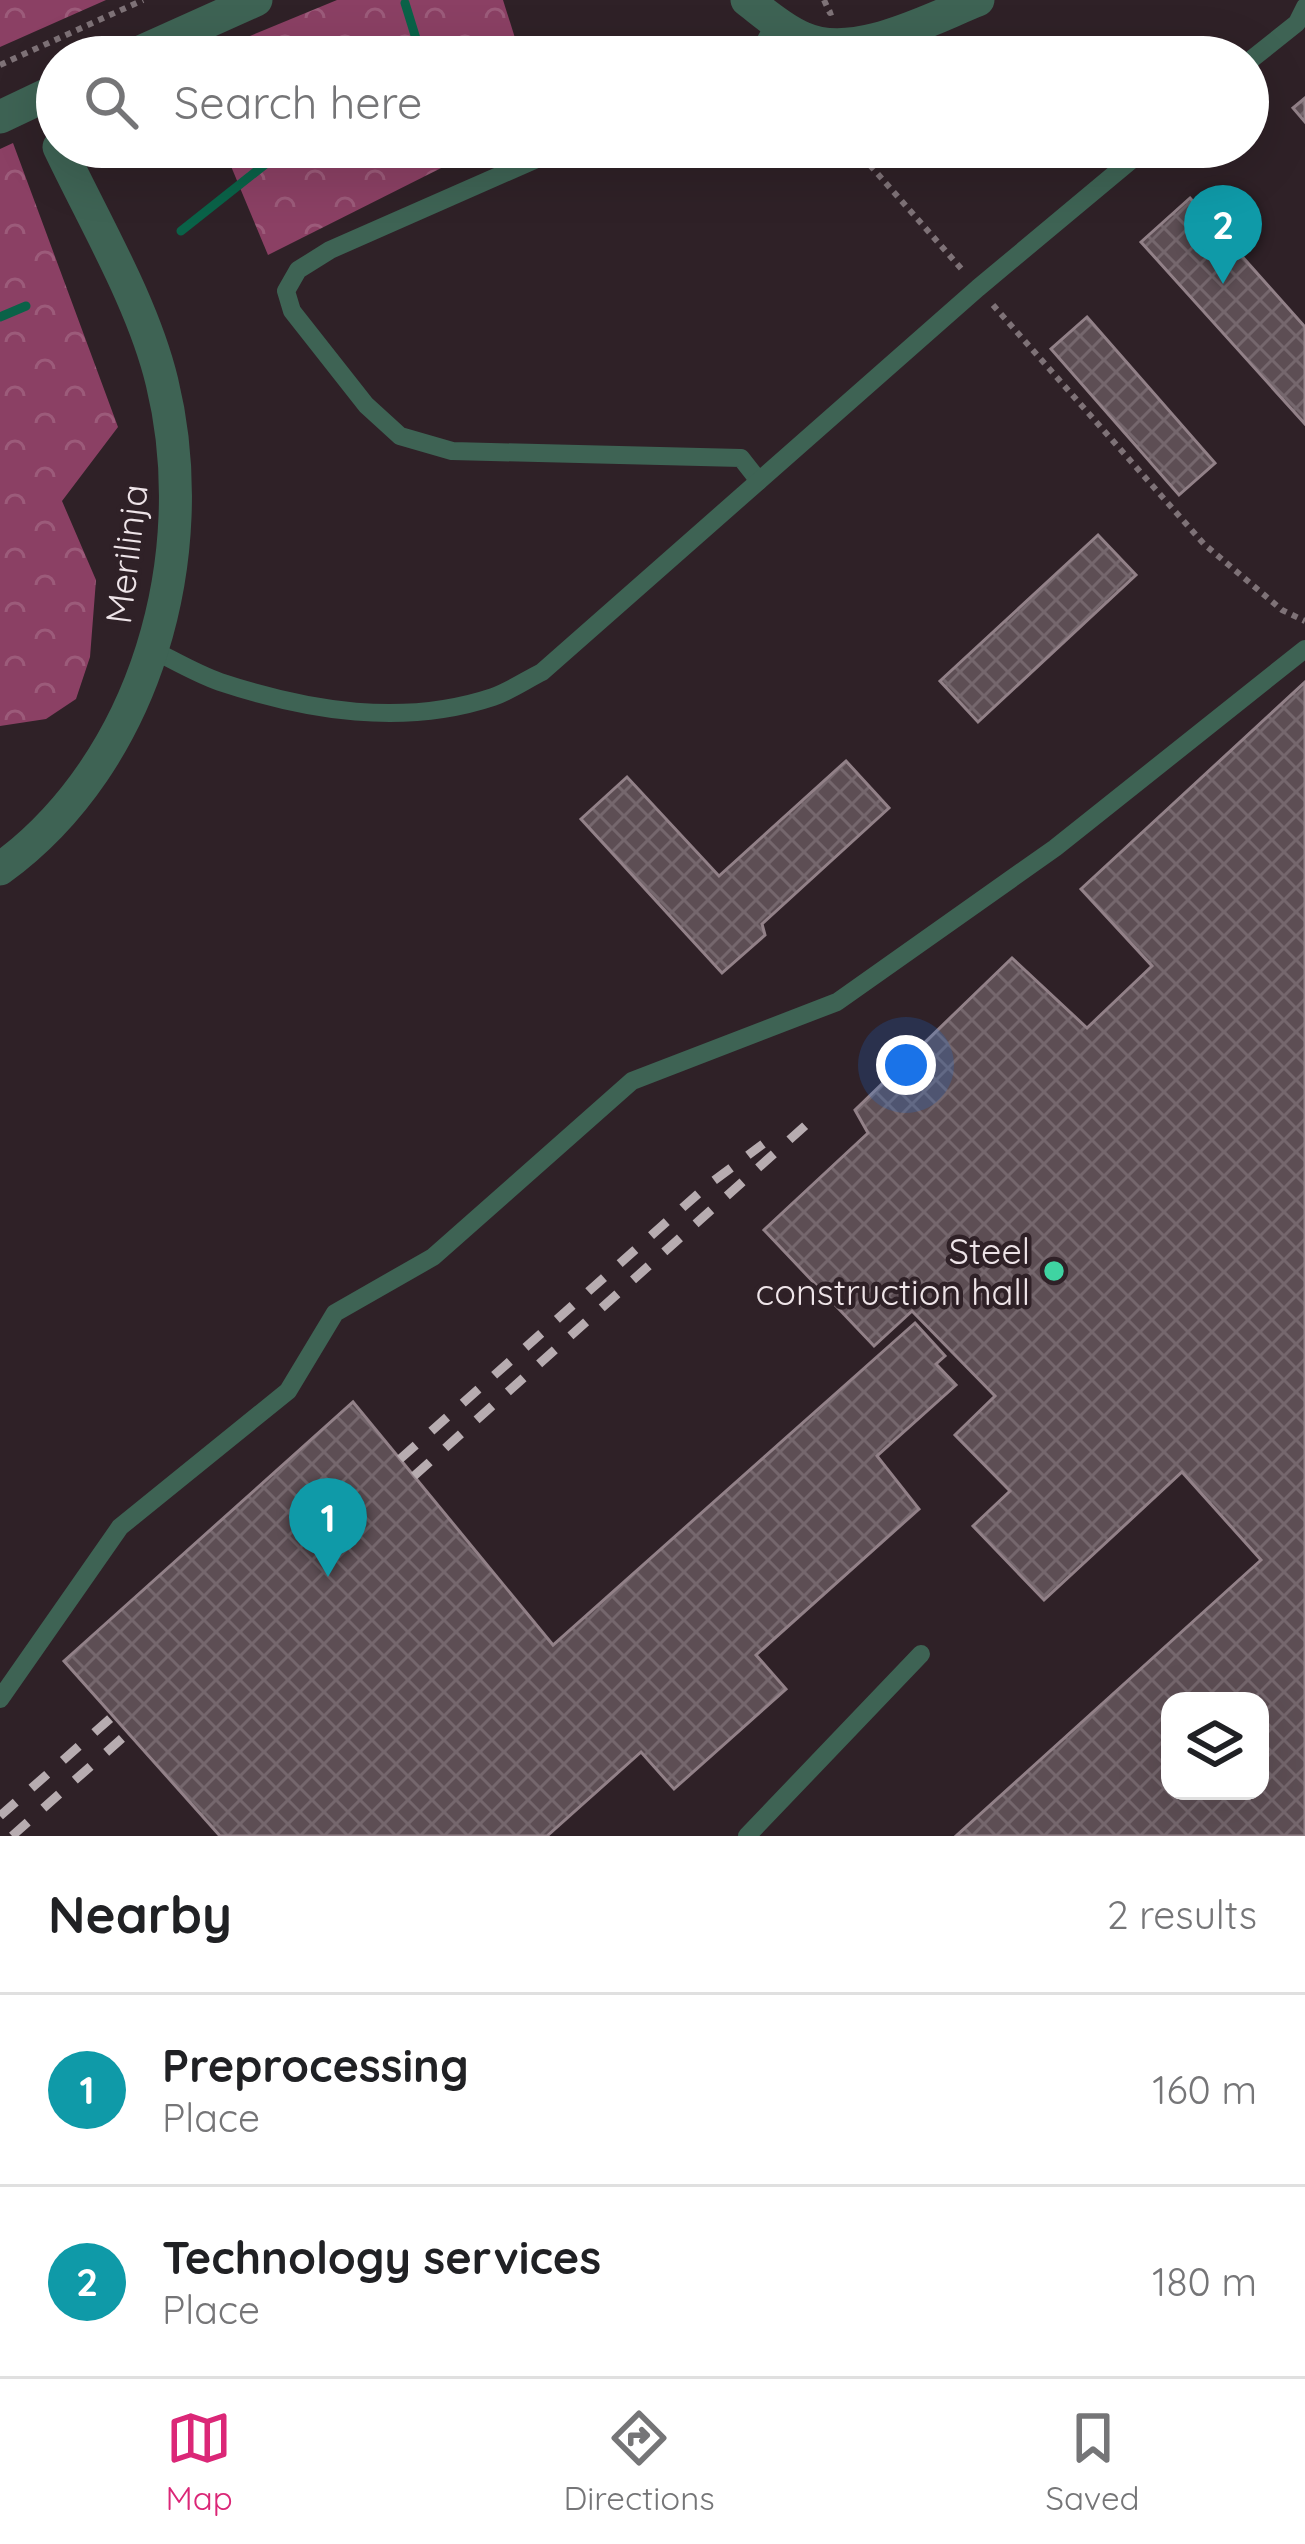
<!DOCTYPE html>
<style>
:root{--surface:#fff;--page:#f6f6f6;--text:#202124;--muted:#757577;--line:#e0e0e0;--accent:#db2777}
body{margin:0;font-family:Quicksand,sans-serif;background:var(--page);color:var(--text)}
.controls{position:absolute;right:36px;bottom:36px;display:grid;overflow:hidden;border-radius:24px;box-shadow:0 12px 48px #0002}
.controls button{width:108px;height:108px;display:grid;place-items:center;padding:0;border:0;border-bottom:3px solid var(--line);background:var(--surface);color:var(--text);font:60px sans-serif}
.you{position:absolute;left:906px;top:1065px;width:42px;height:42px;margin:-30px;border:9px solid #fff;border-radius:50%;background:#1a73e8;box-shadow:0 0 0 18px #1a73e833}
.badge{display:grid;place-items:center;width:78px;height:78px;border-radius:50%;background:var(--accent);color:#fff;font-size:39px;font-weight:700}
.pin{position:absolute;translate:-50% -99px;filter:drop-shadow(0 3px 6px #0008)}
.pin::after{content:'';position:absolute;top:63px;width:42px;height:36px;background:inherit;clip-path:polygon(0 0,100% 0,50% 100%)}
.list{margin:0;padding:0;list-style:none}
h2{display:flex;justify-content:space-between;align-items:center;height:156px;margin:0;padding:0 48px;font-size:51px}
h2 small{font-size:39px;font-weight:400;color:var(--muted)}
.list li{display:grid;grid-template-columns:78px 1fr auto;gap:36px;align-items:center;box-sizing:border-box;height:192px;padding:0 48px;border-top:3px solid var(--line)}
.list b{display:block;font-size:45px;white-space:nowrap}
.list p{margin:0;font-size:39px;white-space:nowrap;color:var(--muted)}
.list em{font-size:39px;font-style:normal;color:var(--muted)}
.icon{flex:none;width:66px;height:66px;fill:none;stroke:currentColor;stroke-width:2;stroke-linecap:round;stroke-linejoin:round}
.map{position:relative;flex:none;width:1305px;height:1836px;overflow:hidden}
.search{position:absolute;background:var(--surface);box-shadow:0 12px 48px #0002;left:36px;right:36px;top:36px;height:132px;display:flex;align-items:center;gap:30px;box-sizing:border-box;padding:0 42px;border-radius:66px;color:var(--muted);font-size:45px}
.sheet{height:540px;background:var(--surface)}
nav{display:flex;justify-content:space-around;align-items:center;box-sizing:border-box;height:168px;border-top:3px solid var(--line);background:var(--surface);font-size:33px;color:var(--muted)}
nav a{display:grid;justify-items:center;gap:6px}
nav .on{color:var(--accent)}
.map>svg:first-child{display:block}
</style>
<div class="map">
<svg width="1305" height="1836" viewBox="0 0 1305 1836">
<defs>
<pattern id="forest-crowns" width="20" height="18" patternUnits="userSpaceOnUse" patternTransform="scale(3)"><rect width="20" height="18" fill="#8b4064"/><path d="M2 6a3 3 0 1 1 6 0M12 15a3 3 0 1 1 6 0" fill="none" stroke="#9c5b7a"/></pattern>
<pattern id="building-cross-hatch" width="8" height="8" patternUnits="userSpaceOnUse" patternTransform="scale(3)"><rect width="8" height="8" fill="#5d4e54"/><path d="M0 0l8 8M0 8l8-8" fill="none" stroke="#75676d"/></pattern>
</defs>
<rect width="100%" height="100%" fill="#2f2127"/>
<g fill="url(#forest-crowns)">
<polygon points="0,0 106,0 0,47"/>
<polygon points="337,0 503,0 521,57 199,57"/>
<polygon points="13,143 118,427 62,501 96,580 90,657 76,699 46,719 0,726 0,149"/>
<polygon points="223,147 483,147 268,255"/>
</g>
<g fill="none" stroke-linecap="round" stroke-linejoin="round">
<g stroke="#0a6248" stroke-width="9">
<polyline points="402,57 418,45 405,3"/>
<polyline points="181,231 287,147"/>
<polyline points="0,317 26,306"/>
</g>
</g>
<g fill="url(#building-cross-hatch)" stroke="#928188" stroke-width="3" fill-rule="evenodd">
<polygon points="1305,98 1305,122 1293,108"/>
<polygon points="1190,198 1305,327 1305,424 1141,242"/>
<polygon points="1087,317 1215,463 1179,495 1051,349"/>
<polygon points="1098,535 1136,575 978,722 940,681"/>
<path d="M1305,682V1836H956L1261,1560L1182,1472L1044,1600L973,1526L1010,1491L955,1435L995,1396L912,1311L874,1346L764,1230L868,1133L855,1110L1012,958L1087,1028L1152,966L1081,889ZM1170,1701H1260V1791H1170Z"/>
<polygon points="846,761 889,808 762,924 765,935 722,973 581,819 627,777 719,876"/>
<polygon points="915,1323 945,1356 936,1364 956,1385 877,1456 919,1509 756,1655 786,1689 674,1789 641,1752 547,1836 220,1836 64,1661 353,1402 553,1645"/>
</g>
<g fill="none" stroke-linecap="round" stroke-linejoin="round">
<g stroke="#7e7277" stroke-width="6" stroke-dasharray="6 6" stroke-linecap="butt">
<polyline points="824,0 830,13 833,12"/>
<polyline points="0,65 143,0"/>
<polyline points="854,147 965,273"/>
<polyline points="993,305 1204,544 1282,610 1305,621"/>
</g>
<g stroke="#3e6354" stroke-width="18">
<polyline points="757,57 776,21"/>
<polyline points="1248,62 1297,23 1305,7"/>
<polyline points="564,147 330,250 298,270 286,291 292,311 366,405 400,436 452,451 741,458 759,481"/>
<path d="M153,650C175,661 197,674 220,682C308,711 403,727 493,697C510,691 526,680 542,672L978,288L1147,147"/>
<polyline points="0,1699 120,1527 288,1391 335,1313 433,1257 632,1081 837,1002 1055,848 1305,649"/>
<polyline points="747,1836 921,1654"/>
</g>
<path stroke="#3e6354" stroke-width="33" d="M747,0C764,13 783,30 803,38C854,61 930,19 978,0"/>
<g stroke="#3e6354" stroke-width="33">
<polyline points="129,57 256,0"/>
<polyline points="0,117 57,90"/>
<path d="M0,869C147,762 204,554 162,382C143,303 94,221 59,147"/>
</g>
<g stroke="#b7acb0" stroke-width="9" stroke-dasharray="21 21" stroke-linecap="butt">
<polyline points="400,1459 708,1185 763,1144"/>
<polyline points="414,1476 816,1116"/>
<polyline points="0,1816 113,1716"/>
<polyline points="12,1836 128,1733"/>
</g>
</g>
<circle fill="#3fd4a2" stroke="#2f2127" stroke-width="4.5" cx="1054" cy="1271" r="12"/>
<g text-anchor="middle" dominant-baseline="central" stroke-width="9" stroke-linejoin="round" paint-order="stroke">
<g font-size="36" fill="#eee4e8" stroke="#2f2127">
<text transform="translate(126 554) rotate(-83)">Merilinja</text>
</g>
<g font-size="36" fill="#eee4e8" stroke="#2f2127" text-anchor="end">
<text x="1030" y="1250">Steel<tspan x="1030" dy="41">construction hall</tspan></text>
</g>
</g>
</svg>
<div class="controls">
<button><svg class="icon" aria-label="layers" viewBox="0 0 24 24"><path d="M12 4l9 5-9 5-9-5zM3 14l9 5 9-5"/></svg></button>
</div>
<div class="you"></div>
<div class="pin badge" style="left:328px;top:1577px;background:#0f9aa8">1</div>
<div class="pin badge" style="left:1223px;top:284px;background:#0f9aa8">2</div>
<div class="search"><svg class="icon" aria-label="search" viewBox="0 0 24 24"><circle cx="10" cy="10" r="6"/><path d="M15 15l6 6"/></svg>Search here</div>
</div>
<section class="sheet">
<h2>Nearby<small>2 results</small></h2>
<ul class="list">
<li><span class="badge" style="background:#0f9aa8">1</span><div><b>Preprocessing</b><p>Place</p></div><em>160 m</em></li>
<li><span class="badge" style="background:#0f9aa8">2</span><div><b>Technology services</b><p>Place</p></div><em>180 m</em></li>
</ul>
</section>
<nav>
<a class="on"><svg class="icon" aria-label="map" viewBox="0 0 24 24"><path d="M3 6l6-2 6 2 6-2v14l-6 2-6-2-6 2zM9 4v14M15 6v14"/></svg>Map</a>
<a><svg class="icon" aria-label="directions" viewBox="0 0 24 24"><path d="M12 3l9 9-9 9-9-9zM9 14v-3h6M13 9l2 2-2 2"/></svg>Directions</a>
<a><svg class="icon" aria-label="saved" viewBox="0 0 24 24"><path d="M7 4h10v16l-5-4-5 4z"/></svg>Saved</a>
</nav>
